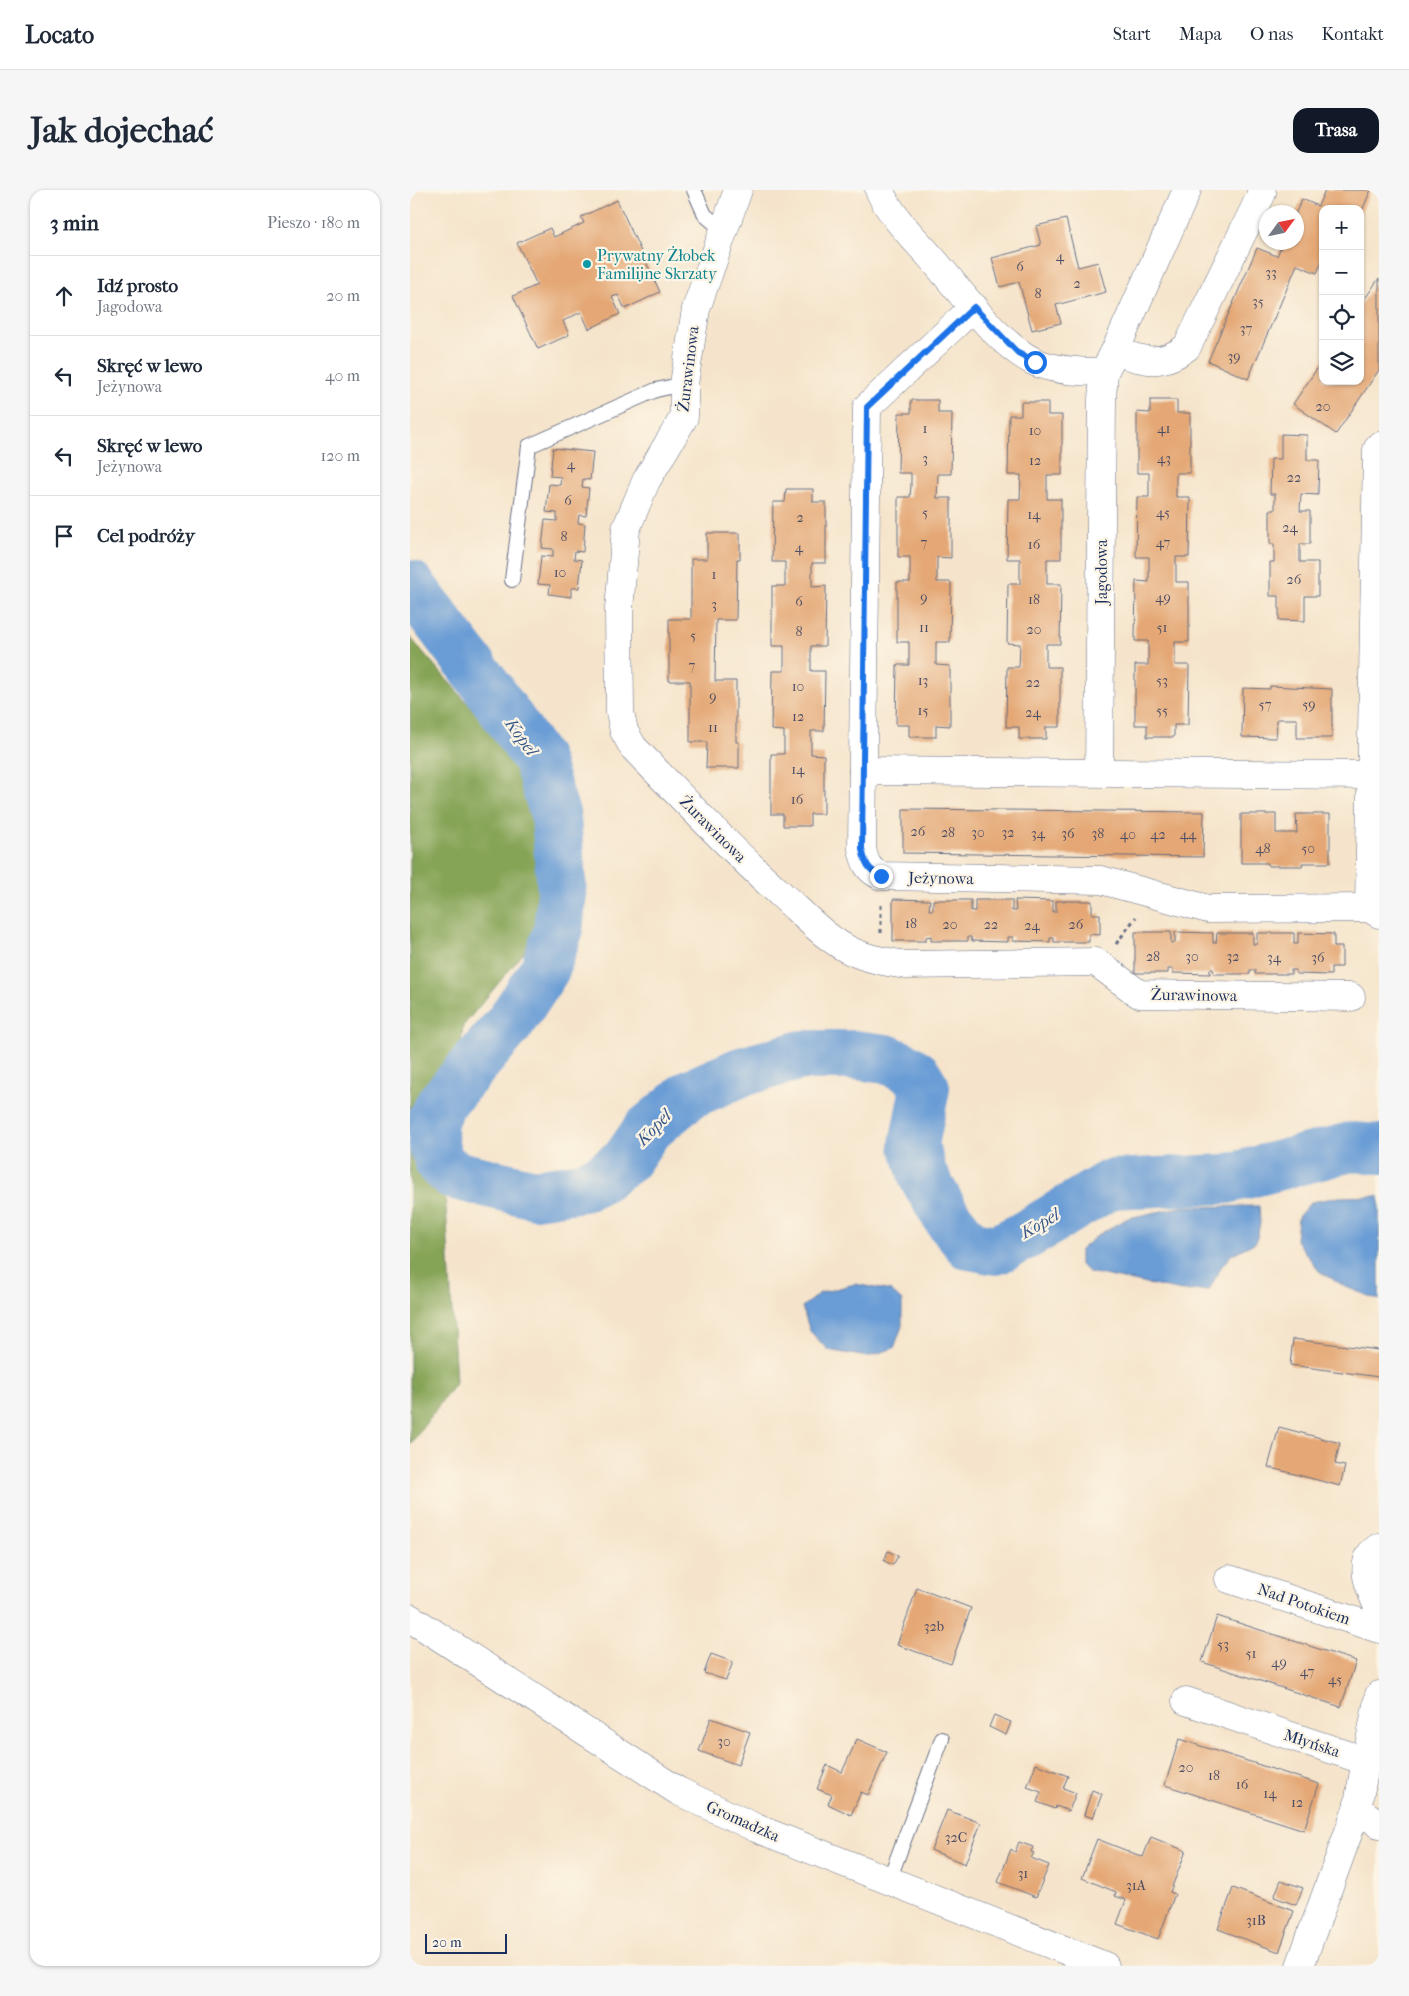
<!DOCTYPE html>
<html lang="pl">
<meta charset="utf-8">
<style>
:root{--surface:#fff;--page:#f6f6f7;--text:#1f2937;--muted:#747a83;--line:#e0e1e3;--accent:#111827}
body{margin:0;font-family:"IM FELL French Canon",serif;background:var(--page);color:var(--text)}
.controls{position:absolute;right:15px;top:15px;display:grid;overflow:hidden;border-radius:10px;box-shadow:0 1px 4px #0004}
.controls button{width:45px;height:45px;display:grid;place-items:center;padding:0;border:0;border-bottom:1px solid var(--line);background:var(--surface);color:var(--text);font:25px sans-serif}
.compass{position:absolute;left:849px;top:15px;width:45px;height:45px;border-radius:50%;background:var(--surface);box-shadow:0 1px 4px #0004;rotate:57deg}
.scale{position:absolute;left:15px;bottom:12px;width:82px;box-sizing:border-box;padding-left:5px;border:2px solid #1b2f5e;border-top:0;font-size:14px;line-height:18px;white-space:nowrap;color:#1b2f5e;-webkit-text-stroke:4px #fcf5e5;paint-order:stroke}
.stop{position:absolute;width:15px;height:15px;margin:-11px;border:4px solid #1a73e8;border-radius:50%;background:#fff}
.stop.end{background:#1a73e8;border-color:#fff;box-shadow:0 1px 5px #0008}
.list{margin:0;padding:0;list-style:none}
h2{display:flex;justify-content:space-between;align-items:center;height:65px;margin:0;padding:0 20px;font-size:21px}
h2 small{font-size:16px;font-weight:400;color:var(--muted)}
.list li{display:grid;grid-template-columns:32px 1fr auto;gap:15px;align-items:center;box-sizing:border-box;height:80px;padding:0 20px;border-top:1px solid var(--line)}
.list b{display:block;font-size:19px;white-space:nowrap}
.list p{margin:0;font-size:16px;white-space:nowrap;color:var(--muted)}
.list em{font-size:16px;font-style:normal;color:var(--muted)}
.icon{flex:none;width:28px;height:28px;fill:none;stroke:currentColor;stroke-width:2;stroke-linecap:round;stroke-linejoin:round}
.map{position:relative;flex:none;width:969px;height:1776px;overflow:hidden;border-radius:15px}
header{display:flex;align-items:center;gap:30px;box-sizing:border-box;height:70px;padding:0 25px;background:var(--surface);border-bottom:1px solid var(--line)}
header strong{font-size:24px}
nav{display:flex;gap:28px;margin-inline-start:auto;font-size:18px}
.intro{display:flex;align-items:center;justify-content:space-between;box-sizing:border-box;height:120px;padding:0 30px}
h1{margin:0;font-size:35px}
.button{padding:12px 22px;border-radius:15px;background:var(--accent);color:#fff;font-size:18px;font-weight:700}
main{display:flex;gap:30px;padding:0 30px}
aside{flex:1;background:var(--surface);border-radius:15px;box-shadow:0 1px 4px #0004}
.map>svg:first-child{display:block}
</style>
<header>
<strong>Locato</strong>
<nav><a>Start</a><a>Mapa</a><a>O nas</a><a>Kontakt</a></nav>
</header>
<div class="intro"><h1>Jak dojechać</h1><a class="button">Trasa</a></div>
<main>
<aside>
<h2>3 min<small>Pieszo · 180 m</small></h2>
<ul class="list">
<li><svg class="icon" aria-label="ahead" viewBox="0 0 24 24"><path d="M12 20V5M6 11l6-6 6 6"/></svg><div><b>Idź prosto</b><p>Jagodowa</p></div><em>20 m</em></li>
<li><svg class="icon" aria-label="left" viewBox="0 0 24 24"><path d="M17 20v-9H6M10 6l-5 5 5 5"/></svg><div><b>Skręć w lewo</b><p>Jeżynowa</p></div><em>40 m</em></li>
<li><svg class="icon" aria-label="left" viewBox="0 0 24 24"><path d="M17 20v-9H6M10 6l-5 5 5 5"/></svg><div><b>Skręć w lewo</b><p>Jeżynowa</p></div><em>120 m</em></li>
<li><svg class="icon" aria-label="arrive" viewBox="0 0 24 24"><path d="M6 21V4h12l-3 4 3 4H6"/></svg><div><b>Cel podróży</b></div></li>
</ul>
</aside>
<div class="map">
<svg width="969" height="1776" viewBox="0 0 969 1776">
<rect width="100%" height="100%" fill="#fcf5e5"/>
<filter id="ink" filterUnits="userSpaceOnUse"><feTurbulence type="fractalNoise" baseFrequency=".02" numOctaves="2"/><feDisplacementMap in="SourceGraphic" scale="10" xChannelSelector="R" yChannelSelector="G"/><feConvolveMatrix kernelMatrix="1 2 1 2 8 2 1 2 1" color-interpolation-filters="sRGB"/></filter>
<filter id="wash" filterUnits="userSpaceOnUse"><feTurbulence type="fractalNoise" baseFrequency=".0096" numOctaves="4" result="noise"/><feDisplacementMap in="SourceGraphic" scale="20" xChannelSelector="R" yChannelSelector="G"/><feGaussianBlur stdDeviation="1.12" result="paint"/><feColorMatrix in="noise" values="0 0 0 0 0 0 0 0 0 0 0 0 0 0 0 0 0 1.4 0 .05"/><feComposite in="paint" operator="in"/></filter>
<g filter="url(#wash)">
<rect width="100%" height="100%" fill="#f5e4cb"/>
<polygon fill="#86a456" stroke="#506a5a" points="0,447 125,591 145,725 53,836 35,998 46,1192 0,1255"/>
<g fill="#6a9dd5" stroke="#42669a">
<polygon points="969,1006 969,1110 936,1097 909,1081 886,1050 888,1027 901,1012 929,1007"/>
<polygon points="849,1016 850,1033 846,1052 821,1065 811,1077 799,1100 772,1101 679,1082 670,1075 670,1060 688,1045 718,1028 771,1017"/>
<polygon points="445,1094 481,1101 492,1111 492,1136 484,1158 457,1167 418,1160 400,1141 392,1117 410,1103"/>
</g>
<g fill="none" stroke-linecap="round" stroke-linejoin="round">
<polyline stroke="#6a9dd5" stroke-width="50" points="0,395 76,495 128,570 146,627 152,702 148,741 135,779 99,834 31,913 22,932 24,956 30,973 44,985 125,1004 173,997 193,987 217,969 237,940 280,904 331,882 392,865 444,865 476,869 495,877 507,885 515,898 504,955 513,986 538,1029 559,1055 586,1060 616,1045 701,994 816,989 941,957 969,959"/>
</g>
<g id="blocks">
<g fill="#e4a774">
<polygon points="915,0 961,0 950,25 950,19 913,19 913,69 907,83 887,75 838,189 798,171 847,58 867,66 873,52 886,52 886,22 892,9 908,16"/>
<polygon points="207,10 250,102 215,119 208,105 202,107 210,124 179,139 171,122 153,131 159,145 128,159 103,106 127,95 107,53 140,38 144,47 174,33 171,27"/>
<polygon points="656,29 668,77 688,72 696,102 646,115 651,133 622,140 609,92 590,97 582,68 631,55 626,36"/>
<polygon points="969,88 969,180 926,244 883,214 913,170 913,191 950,191 950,116"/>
<polygon points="501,210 528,210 528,223 542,223 541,284 528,284 527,308 541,308 541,368 527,367 527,392 541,392 540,452 526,452 526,475 540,476 540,536 526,535 526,547 499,547 499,535 486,535 487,475 499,475 499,452 487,452 487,392 500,392 500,367 488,367 488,307 500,307 501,295 501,283 488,283 489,223 501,223"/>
<polygon points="740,210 767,210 767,223 780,223 780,283 766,283 766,307 780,307 779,367 766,367 766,392 779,392 779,452 765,452 765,475 779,475 778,535 764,535 764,547 737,547 737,535 725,535 725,475 738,475 738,451 725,451 726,391 739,392 739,367 726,367 727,307 739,307 739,283 727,283 727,222 740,223"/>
<polygon points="611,212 638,212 638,225 652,225 652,285 637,285 637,309 651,309 651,369 637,369 637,394 651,394 650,454 636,454 636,477 650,477 650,537 636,537 636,549 609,549 609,537 596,537 597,477 609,477 610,454 597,453 598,394 610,394 610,369 597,369 598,309 610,309 611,285 598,285 599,225 611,225"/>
<polygon points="871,244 897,245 897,270 909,270 908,305 891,304 890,321 900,321 900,354 890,354 890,372 908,372 908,406 895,406 895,431 869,430 869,406 860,406 860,372 864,372 864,354 860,354 860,320 865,320 865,304 860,304 861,269 871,269"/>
<polygon points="143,258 183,262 180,290 173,289 172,297 179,298 176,326 169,325 168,333 175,334 173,362 165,361 164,369 172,370 169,398 161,398 161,407 139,404 140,395 128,394 131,366 143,367 143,359 132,358 135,330 147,331 147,323 136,322 139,294 150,295 151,287 140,286"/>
<polygon points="376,299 403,299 403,312 416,312 416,373 402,373 402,397 416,396 415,456 401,456 401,481 415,481 414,541 401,541 401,564 414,565 414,624 400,624 400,636 373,636 373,624 361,624 361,564 374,564 374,541 361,540 362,481 374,481 374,456 362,456 362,396 375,396 375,372 362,372 363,312 375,312"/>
<polygon points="297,343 330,343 330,369 327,369 326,430 306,430 305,491 326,491 326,552 329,552 329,578 296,578 297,552 280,552 280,491 259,491 259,429 281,429 281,369 297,369"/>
<polygon points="860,496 922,499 922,548 887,548 887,529 867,529 866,548 832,547 833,498 860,499"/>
<polygon points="493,619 794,622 793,667 493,663"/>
<polygon points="831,624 866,624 866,643 887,643 886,624 920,624 920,673 892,673 893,676 858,676 858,673 831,673"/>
<polygon points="483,709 520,710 519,720 523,720 523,710 561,710 561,721 565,721 565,710 602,710 602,721 606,721 605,710 643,711 643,722 646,722 646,711 682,711 682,724 690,724 690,745 679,744 679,752 644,752 644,748 640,748 640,752 603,751 603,747 598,747 598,752 562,751 561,747 558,747 558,751 521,751 521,746 516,747 516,751 483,751"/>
<polygon points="725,742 761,742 761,753 765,753 765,742 803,743 803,753 806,753 807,743 843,743 843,754 847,754 847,743 884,743 884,754 888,754 888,743 924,744 924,757 932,757 932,777 921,777 921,785 886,784 886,780 881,780 881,784 845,784 845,780 840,780 840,784 804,784 803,779 800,779 800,784 763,783 763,779 758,779 758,783 725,783"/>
<polygon points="883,1149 969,1160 969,1187 880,1175"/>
<polygon points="869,1237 930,1253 925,1274 935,1276 930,1296 858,1277"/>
<polygon points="478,1361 488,1366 483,1375 474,1371"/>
<polygon points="507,1398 561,1418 541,1474 487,1455"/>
<polygon points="807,1426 946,1471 931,1517 792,1472"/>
<polygon points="301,1464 323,1472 316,1490 294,1483"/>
<polygon points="584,1525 601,1532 596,1545 579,1537"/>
<polygon points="301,1528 340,1542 328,1575 289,1561"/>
<polygon points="447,1549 477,1562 458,1605 451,1602 441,1625 418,1614 422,1605 407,1599 417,1575 432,1582"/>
<polygon points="769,1549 909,1594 894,1640 755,1595"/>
<polygon points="626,1574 658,1586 653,1598 666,1603 659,1621 646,1616 645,1619 627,1612 631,1602 617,1597"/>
<polygon points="682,1600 692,1604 683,1628 674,1625"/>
<polygon points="537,1620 571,1633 555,1674 521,1660"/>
<polygon points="741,1647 776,1661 760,1702 765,1704 748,1749 707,1734 716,1710 705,1706 706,1702 672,1688 687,1649 733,1667"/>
<polygon points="609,1652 623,1657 621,1662 624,1663 621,1668 639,1675 626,1707 588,1692 601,1659 605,1662"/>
<polygon points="871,1690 893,1698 886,1715 864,1707"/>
<polygon points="823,1698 884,1721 869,1762 808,1739"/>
</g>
</g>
</g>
<g filter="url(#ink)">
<use href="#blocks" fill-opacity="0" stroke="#676e84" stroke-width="1"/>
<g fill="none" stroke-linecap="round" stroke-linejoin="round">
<g stroke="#676e84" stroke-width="16">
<g id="lane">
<polyline points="284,0 295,25 313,40"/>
<polyline points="102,390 119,256 246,200 274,194"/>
<polyline points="479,1690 532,1549"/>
</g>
</g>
<g stroke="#676e84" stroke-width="29">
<g id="street">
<path d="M328,0L286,119L274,194V227L236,291L216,339L209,419L210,522L214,541L223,557C273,609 322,660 375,708C395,726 416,749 441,761C458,769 477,772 496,775L686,772L729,804L941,807"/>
<path d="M469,0C482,28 505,49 525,72C552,103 587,153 623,171C643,181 672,182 694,182"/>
<path d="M564,117L457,217L452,659C455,673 458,680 471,686L691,690L798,719L959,718L969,724"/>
<path d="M705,161C734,171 751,177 777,157L852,3L851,0"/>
<polyline points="453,581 962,585 969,589"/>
<polyline points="689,582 692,209 694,182 705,161 777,0"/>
<polyline points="959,718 967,260 969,256"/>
<path d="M969,1357C966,1359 962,1362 960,1365C950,1382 963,1404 969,1420"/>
<polyline points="819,1389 969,1439"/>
<polyline points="776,1511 956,1571 947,1619 969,1634"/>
<polyline points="956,1571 969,1505"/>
<polyline points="890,1776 947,1619"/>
</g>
</g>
<g stroke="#676e84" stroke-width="29">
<polyline id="secondary" points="0,1428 268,1601 346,1638 695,1776"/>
</g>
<g stroke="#676e84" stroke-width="3" stroke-dasharray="4 4" stroke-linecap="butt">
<polyline points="471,743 471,714"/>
<polyline points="706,754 726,727"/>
</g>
<use href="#lane" stroke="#fff" stroke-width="14"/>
<use href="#street" stroke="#fff" stroke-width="28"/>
<use href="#secondary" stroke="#fff" stroke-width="28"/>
</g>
</g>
<g fill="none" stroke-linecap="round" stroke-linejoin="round" filter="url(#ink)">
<path stroke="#1a73e8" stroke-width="6" d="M471,686C458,680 455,673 452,659L457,217L564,117L608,163L625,172"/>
</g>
<circle fill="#0f9aa8" stroke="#fcf5e5" stroke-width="2" cx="177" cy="74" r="5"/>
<g text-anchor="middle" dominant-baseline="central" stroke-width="4.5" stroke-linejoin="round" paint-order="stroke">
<g font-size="14" fill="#4d4d64">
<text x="650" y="66">4</text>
<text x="610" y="76">6</text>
<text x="861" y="82">33</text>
<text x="667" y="93">2</text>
<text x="628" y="103">8</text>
<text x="848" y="111">35</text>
<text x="836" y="138">37</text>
<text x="824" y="166">39</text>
<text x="913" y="216">20</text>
<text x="515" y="238">1</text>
<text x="754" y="238">41</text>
<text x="625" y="240">10</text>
<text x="515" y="268">3</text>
<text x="754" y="268">43</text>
<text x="625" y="270">12</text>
<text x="161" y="274">4</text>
<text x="884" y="287">22</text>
<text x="158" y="310">6</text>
<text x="515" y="322">5</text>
<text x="753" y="322">45</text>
<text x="624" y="324">14</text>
<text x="390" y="327">2</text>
<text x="880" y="337">24</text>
<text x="154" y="346">8</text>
<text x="514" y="352">7</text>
<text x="753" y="352">47</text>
<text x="624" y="354">16</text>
<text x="389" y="357">4</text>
<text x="150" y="382">10</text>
<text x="304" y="384">1</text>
<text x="884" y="389">26</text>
<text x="514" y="407">9</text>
<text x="753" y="407">49</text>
<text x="624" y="409">18</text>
<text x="389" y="411">6</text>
<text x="304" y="414">3</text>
<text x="514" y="437">11</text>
<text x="752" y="437">51</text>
<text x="624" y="439">20</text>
<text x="389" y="441">8</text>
<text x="283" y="445">5</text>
<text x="282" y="475">7</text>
<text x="513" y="490">13</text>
<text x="752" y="490">53</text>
<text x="623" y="492">22</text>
<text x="388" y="496">10</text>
<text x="303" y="506">9</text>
<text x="855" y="514">57</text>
<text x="899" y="514">59</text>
<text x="513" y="520">15</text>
<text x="752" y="520">55</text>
<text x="623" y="522">24</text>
<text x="388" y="526">12</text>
<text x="303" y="537">11</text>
<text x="388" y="579">14</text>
<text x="387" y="609">16</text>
<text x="508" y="641">26</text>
<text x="538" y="642">28</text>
<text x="568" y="642">30</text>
<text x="598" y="642">32</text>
<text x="628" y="643">34</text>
<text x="658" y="643">36</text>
<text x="688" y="643">38</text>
<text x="718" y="644">40</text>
<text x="748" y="644">42</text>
<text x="778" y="644">44</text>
<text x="853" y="658">48</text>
<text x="898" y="658">50</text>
<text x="501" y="733">18</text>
<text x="540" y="734">20</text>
<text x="581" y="734">22</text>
<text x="666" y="734">26</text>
<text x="622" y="735">24</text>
<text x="743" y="766">28</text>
<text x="782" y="766">30</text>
<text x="823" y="766">32</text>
<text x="864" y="767">34</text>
<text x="908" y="767">36</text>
<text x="524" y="1436">32b</text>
<text x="813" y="1454">53</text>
<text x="841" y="1463">51</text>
<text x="869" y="1472">49</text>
<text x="897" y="1481">47</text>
<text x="925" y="1489">45</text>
<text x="314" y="1551">30</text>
<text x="776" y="1577">20</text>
<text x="804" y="1585">18</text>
<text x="832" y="1594">16</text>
<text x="860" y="1603">14</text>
<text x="887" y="1612">12</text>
<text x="546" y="1647">32C</text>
<text x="613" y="1683">31</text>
<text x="726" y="1695">31A</text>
<text x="846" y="1730">31B</text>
</g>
<g font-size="16" fill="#0d838f" stroke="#fcf5e5" text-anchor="start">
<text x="187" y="65">Prywatny Żłobek<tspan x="187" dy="18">Familijne Skrzaty</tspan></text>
</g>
<g font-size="16" fill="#1b2f5e" stroke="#fcf5e5">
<text transform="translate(278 179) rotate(-83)">Żurawinowa</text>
<text transform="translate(691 382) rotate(-90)">Jagodowa</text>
<text transform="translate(303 639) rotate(45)">Żurawinowa</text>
<text transform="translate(531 688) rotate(1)">Jeżynowa</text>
<text transform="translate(784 805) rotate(1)">Żurawinowa</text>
<text transform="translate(894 1414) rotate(19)">Nad Potokiem</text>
<text transform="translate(902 1553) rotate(18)">Młyńska</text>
<text transform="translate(333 1631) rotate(24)">Gromadzka</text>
</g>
<g font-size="18" font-style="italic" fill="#375688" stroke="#fcf5e5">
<text transform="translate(111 547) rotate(54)">Kopel</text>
<text transform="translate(244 938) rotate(-46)">Kopel</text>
<text transform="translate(630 1034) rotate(-30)">Kopel</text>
</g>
</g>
</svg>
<div class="controls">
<button>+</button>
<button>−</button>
<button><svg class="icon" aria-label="locate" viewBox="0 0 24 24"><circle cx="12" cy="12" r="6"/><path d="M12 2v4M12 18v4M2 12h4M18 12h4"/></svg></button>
<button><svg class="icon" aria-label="layers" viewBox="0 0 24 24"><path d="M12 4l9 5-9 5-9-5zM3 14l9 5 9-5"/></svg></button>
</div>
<svg class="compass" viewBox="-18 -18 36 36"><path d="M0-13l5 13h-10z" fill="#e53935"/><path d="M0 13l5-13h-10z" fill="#747a83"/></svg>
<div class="scale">20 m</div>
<div class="stop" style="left:625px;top:172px"></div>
<div class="stop end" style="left:471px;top:686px"></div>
</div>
</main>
